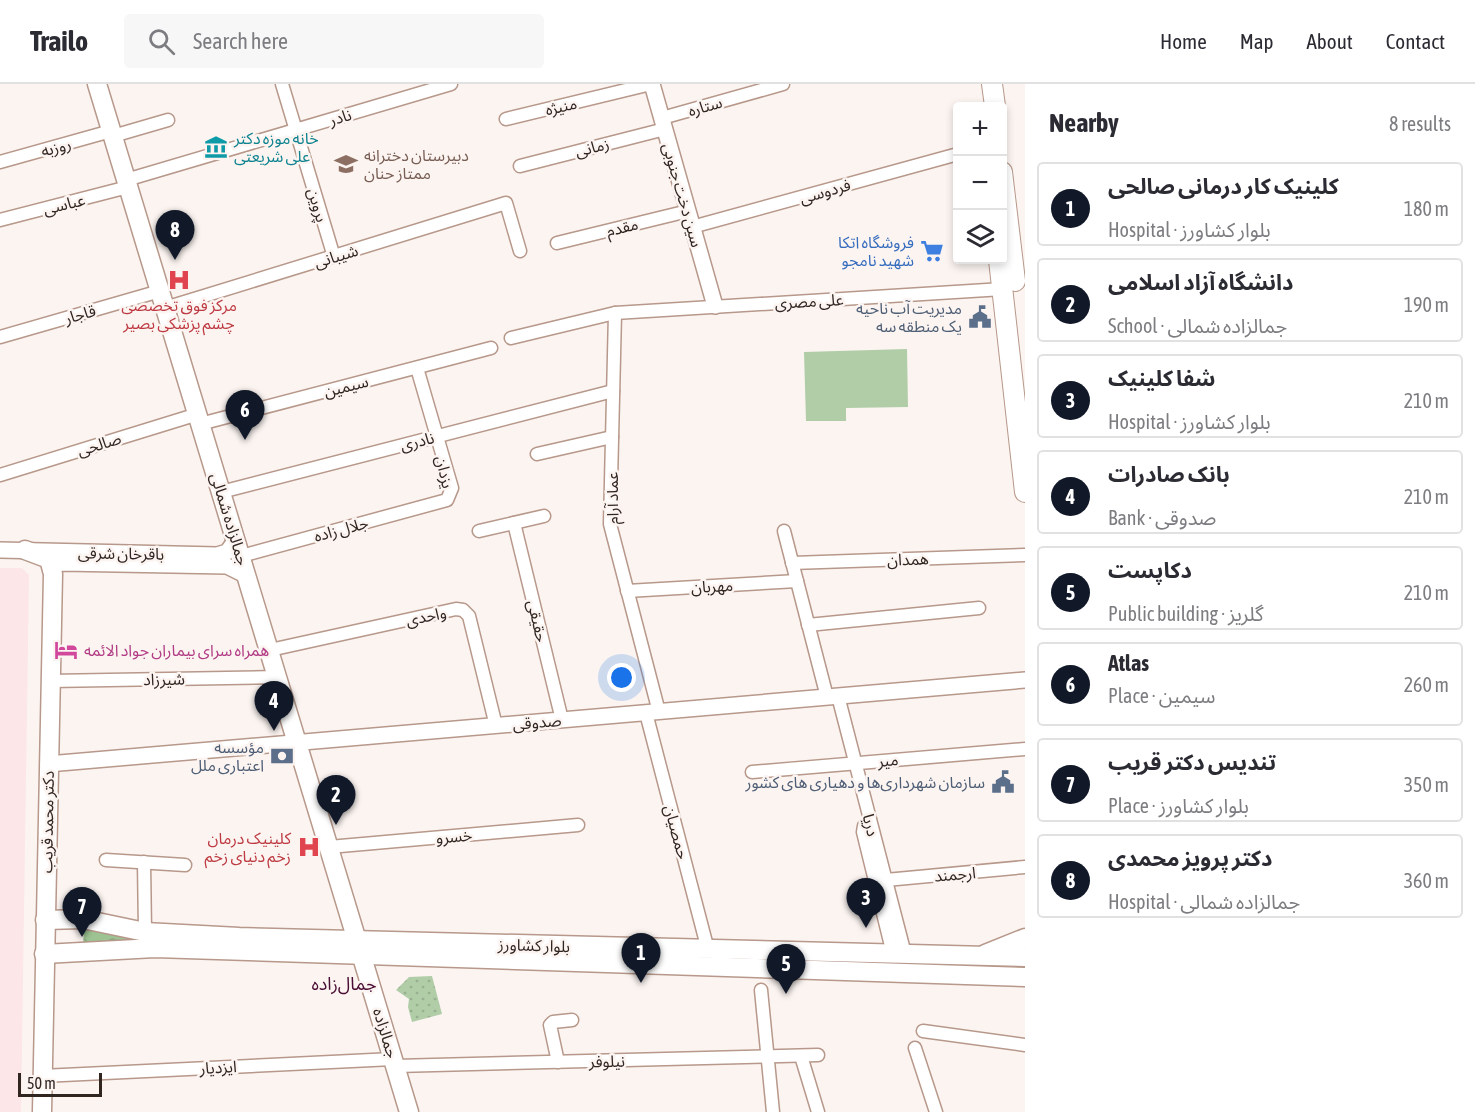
<!DOCTYPE html>
<meta charset="utf-8">
<style>
:root{--surface:#fff;--page:#f7f7f7;--text:#2b2b33;--muted:#7c7c81;--line:#e1e1e2;--accent:#111827}
body{margin:0;font-family:"Asap Condensed","Noto Sans Arabic",sans-serif;background:var(--page);color:var(--text)}
.controls{position:absolute;right:18px;top:18px;display:grid;overflow:hidden;border-radius:6px;box-shadow:0 3px 9px #0003}
.controls button{width:54px;height:54px;display:grid;place-items:center;padding:0;border:0;border-bottom:2px solid var(--line);background:var(--surface);color:var(--text);font:30px sans-serif}
.scale{position:absolute;left:18px;bottom:15px;width:84px;box-sizing:border-box;padding-left:6px;border:3px solid #312520;border-top:0;font-size:16px;line-height:21px;white-space:nowrap;color:#312520;-webkit-text-stroke:4px #fbf4f1;paint-order:stroke}
.you{position:absolute;left:622px;top:594px;width:21px;height:21px;margin:-15px;border:4px solid #fff;border-radius:50%;background:#1a73e8;box-shadow:0 0 0 9px #1a73e833}
.badge{display:grid;place-items:center;width:39px;height:39px;border-radius:50%;background:var(--accent);color:#fff;font-size:20px;font-weight:700}
.pin{position:absolute;translate:-50% -50px;filter:drop-shadow(0 2px 3px #0008)}
.pin::after{content:'';position:absolute;top:32px;width:21px;height:18px;background:inherit;clip-path:polygon(0 0,100% 0,50% 100%)}
.list{margin:0;padding:0;list-style:none}
h2{display:flex;justify-content:space-between;align-items:center;height:78px;margin:0;padding:0 24px;font-size:26px}
h2 small{font-size:20px;font-weight:400;color:var(--muted)}
.list li{display:grid;grid-template-columns:39px 1fr auto;gap:18px;align-items:center;box-sizing:border-box;height:84px;margin:0 12px 12px;padding:0 12px;border:2px solid var(--line);border-radius:6px}
.list b{display:block;font-size:22px;white-space:nowrap}
.list p{margin:0;font-size:20px;white-space:nowrap;color:var(--muted)}
.list em{font-size:20px;font-style:normal;color:var(--muted)}
.icon{flex:none;width:33px;height:33px;fill:none;stroke:currentColor;stroke-width:2;stroke-linecap:round;stroke-linejoin:round}
.map{position:relative;flex:none;width:1025px;height:1028px;overflow:hidden}
header{display:flex;align-items:center;gap:36px;box-sizing:border-box;height:84px;padding:0 30px;background:var(--surface);border-bottom:2px solid var(--line)}
header strong{font-size:28px}
nav{display:flex;gap:33px;margin-inline-start:auto;font-size:21px}
.search{width:420px;height:54px;background:var(--page);display:flex;align-items:center;gap:15px;box-sizing:border-box;padding:0 21px;border-radius:6px;color:var(--muted);font-size:22px}
main{display:flex}
aside{flex:1;background:var(--surface)}
.map>svg:first-child{display:block}
</style>
<header>
<strong>Trailo</strong>
<div class="search"><svg class="icon" aria-label="search" viewBox="0 0 24 24"><circle cx="10" cy="10" r="6"/><path d="M15 15l6 6"/></svg>Search here</div>
<nav><a>Home</a><a>Map</a><a>About</a><a>Contact</a></nav>
</header>
<main>
<div class="map">
<svg width="1025" height="1028" viewBox="0 0 1025 1028">
<defs>
<pattern id="forest-crowns" width="20" height="18" patternUnits="userSpaceOnUse" patternTransform="scale(1.5)"><rect width="20" height="18" fill="#9dc392"/><path d="M2 6a3 3 0 1 1 6 0M12 15a3 3 0 1 1 6 0" fill="none" stroke="#88a77e"/></pattern>
<pattern id="park-dots" width="8" height="8" patternUnits="userSpaceOnUse" patternTransform="scale(1.5)"><rect width="8" height="8" fill="#b0cda7"/><path d="M2 2h.1M6 6h.1" fill="none" stroke="#98b08f" stroke-width="1.8" stroke-linecap="round"/></pattern>
</defs>
<rect width="100%" height="100%" fill="#fbf4f1"/>
<polygon fill="#fce6e7" points="0,484 22,484 29,491 21,1028 0,1028"/>
<polygon fill="#b0cda7" points="907,265 908,323 846,324 846,337 806,337 804,268"/>
<polygon fill="url(#forest-crowns)" points="84,843 133,856 83,862"/>
<polygon fill="url(#park-dots)" points="432,892 442,930 412,938 408,923 409,915 396,906 409,893"/>
<g fill="none" stroke-linecap="round" stroke-linejoin="round">
<g stroke="#b7988a" stroke-width="15">
<g id="minor">
<polyline points="282,0 334,173"/>
<polyline points="662,34 783,0"/>
<polyline points="506,35 651,0"/>
<polyline points="113,52 168,36"/>
<polyline points="0,78 111,47"/>
<polyline points="520,82 665,45"/>
<polyline points="126,96 451,0"/>
<polyline points="0,136 128,103"/>
<polyline points="692,143 958,70"/>
<polyline points="557,159 688,127"/>
<polyline points="165,224 506,119 520,167"/>
<polyline points="615,229 610,440 659,628"/>
<polyline points="0,253 160,207"/>
<polyline points="511,254 615,229 1003,205"/>
<polyline points="200,340 491,264"/>
<polyline points="537,370 612,353"/>
<polyline points="0,391 198,330"/>
<polyline points="221,408 613,307"/>
<polyline points="514,439 562,636"/>
<polyline points="479,447 544,432"/>
<polyline points="784,447 827,613"/>
<polyline points="241,472 447,416 452,404 417,284"/>
<polyline points="792,479 1025,471"/>
<polyline points="627,507 797,497"/>
<polyline points="808,541 979,524"/>
<polyline points="270,566 456,525 463,526 469,532 496,642"/>
<polyline points="50,597 278,593"/>
<polyline points="838,612 905,870"/>
<polyline points="646,629 708,866"/>
<polyline points="752,688 1025,665"/>
<polyline points="870,736 864,742 863,748 893,870"/>
<polyline points="329,763 578,741"/>
<polyline points="106,776 185,781"/>
<polyline points="144,778 145,848"/>
<polyline points="875,797 1025,783"/>
<polyline points="761,906 773,1028"/>
<polyline points="923,947 1025,961"/>
<polyline points="915,964 936,1028"/>
<polyline points="801,972 818,1028"/>
<polyline points="558,978 550,941 553,938 572,936"/>
<polyline points="396,982 818,971"/>
<polyline points="42,992 393,975"/>
</g>
</g>
<g stroke="#b7988a" stroke-width="18">
<g id="tertiary">
<polyline points="652,0 715,222"/>
<polyline points="0,466 217,471 227,468 236,456"/>
<polyline points="53,482 62,479 227,482 247,492"/>
<polyline points="48,680 1025,596"/>
</g>
</g>
<g stroke="#b7988a" stroke-width="21">
<g id="secondary">
<polyline points="97,0 409,1028"/>
<polyline points="25,466 49,475 53,490 42,1028"/>
<polyline points="45,836 83,835 145,848 239,853 1025,873"/>
<polyline points="44,870 155,864 1025,893"/>
<polyline points="985,870 1025,854"/>
</g>
</g>
<g stroke="#b7988a" stroke-width="22">
<g id="primary">
<polyline points="992,0 995,22"/>
<polyline points="1002,88 1015,197"/>
<polyline points="999,176 1025,408"/>
</g>
</g>
<use href="#minor" stroke="#fff" stroke-width="12"/>
<use href="#tertiary" stroke="#fff" stroke-width="15"/>
<use href="#secondary" stroke="#fff" stroke-width="18"/>
<use href="#primary" stroke="#fff" stroke-width="20"/>
</g>
<defs>
<g id="museum-bare" transform="scale(1.8)"><path d="M0-6L6-3V-2H-6V-3ZM-5-1h2V3h-2ZM-1-1h2V3h-2ZM3-1h2V3H3ZM-6 4H6V6H-6Z" fill="#0f9aa8" stroke="#fbf4f1" stroke-width="2.5" paint-order="stroke"/></g>
<g id="school-bare" transform="scale(1.8)"><path d="M0-5L7-2L0 1L-7-2ZM-4 1L0 2.5L4 1V4Q0 6-4 4Z" fill="#8d6e63" stroke="#fbf4f1" stroke-width="2.5" paint-order="stroke"/></g>
<g id="supermarket-bare" transform="scale(1.8)"><path d="M-6-5.5h2.5l.6 2H6L4.5 2H-2.5L-4.4-4H-6ZM-1.5 3.2a1.3 1.3 0 1 0 .1 0ZM3 3.2a1.3 1.3 0 1 0 .1 0Z" fill="#3f7fe0" stroke="#fbf4f1" stroke-width="2.5" paint-order="stroke"/></g>
<g id="hospital-bare" transform="scale(1.8)"><path d="M-5-5h3v3.5h4V-5h3V5h-3V1.5h-4V5h-3Z" fill="#e0444e" stroke="#fbf4f1" stroke-width="2.5" paint-order="stroke"/></g>
<g id="civic-bare" transform="scale(1.8)"><path d="M-.6-6.5H3V-4.5H.6V-3L4-1V1h2V6H-6V1h2V-1L-.6-3ZM-1.2 2.5V6h2.4V2.5Z" fill="#5c6f8a" stroke="#fbf4f1" stroke-width="2.5" paint-order="stroke"/></g>
<g id="hotel-bare" transform="scale(1.8)"><path d="M-6-4.5h1.5V1H6V5H4.5V3h-9V5H-6ZM-4 0a1.8 1.8 0 1 1 3.6 0ZM.5 0V-2.5h3Q6-2.5 6 0Z" fill="#d1479c" stroke="#fbf4f1" stroke-width="2.5" paint-order="stroke"/></g>
<g id="bank-bare" transform="scale(1.8)"><path d="M-6-4H6V4H-6ZM0-2.3a2.3 2.3 0 1 0 0 4.6a2.3 2.3 0 1 0 0-4.6Z" fill="#5c6f8a" stroke="#fbf4f1" stroke-width="2.5" paint-order="stroke"/></g>
</defs>
<g fill-rule="evenodd">
<use href="#museum-bare" x="216" y="63"/>
<use href="#school-bare" x="346" y="80"/>
<use href="#supermarket-bare" x="932" y="167"/>
<use href="#hospital-bare" x="179" y="196"/>
<use href="#civic-bare" x="980" y="233"/>
<use href="#hotel-bare" x="66" y="566"/>
<use href="#bank-bare" x="282" y="672"/>
<use href="#civic-bare" x="1003" y="698"/>
<use href="#hospital-bare" x="309" y="763"/>
</g>
<g text-anchor="middle" dominant-baseline="central" stroke-width="5" stroke-linejoin="round" paint-order="stroke">
<g font-size="16" fill="#312520" stroke="#fbf4f1">
<text transform="translate(561 22) rotate(-13)">منیژه</text>
<text transform="translate(705 22) rotate(-16)">ستاره</text>
<text transform="translate(340 33) rotate(-17)">نادر</text>
<text transform="translate(56 63) rotate(-15)">روزبه</text>
<text transform="translate(592 63) rotate(-14)">زمانی</text>
<text transform="translate(825 107) rotate(-16)">فردوسی</text>
<text transform="translate(683 111) rotate(74)">سین دخت جنوبی</text>
<text transform="translate(64 120) rotate(-14)">عباسی</text>
<text transform="translate(318 121) rotate(74)">پروین</text>
<text transform="translate(622 143) rotate(-14)">مقدم</text>
<text transform="translate(336 172) rotate(-17)">شیبانی</text>
<text transform="translate(809 217) rotate(-3)">علی مصری</text>
<text transform="translate(80 230) rotate(-16)">قاجار</text>
<text transform="translate(346 302) rotate(-14)">سیمین</text>
<text transform="translate(417 357) rotate(-14)">نادری</text>
<text transform="translate(99 360) rotate(-17)">صالحی</text>
<text transform="translate(445 388) rotate(77)">یزدان</text>
<text transform="translate(612 414) rotate(-90)">عماد آرام</text>
<text transform="translate(230 435) rotate(73)">جمالزاده شمالی</text>
<text transform="translate(341 445) rotate(-15)">جلال زاده</text>
<text transform="translate(121 469) rotate(1)">باقرخان شرقی</text>
<text transform="translate(908 475) rotate(-2)">همدان</text>
<text transform="translate(712 502) rotate(-3)">مهربان</text>
<text transform="translate(426 532) rotate(-12)">واحدی</text>
<text transform="translate(538 537) rotate(77)">حقیقی</text>
<text transform="translate(164 595) rotate(-1)">شیرزاد</text>
<text transform="translate(537 638) rotate(-5)">صدوقی</text>
<text transform="translate(888 676) rotate(-5)">میر</text>
<text transform="translate(47 738) rotate(-89)">دکتر محمد قریب</text>
<text transform="translate(871 741) rotate(76)">دریا</text>
<text transform="translate(677 748) rotate(75)">حمصیان</text>
<text transform="translate(454 752) rotate(-5)">خسرو</text>
<text transform="translate(955 790) rotate(-5)">ارجمند</text>
<text transform="translate(534 861) rotate(2)">بلوار کشاورز</text>
<text transform="translate(386 949) rotate(73)">جمالزاده</text>
<text transform="translate(607 977) rotate(-1)">نیلوفر</text>
<text transform="translate(218 983) rotate(-3)">ایزدیار</text>
</g>
<g font-size="16" fill="#0d838f" stroke="#fbf4f1" text-anchor="start">
<text x="234" y="54">خانه موزه دکتر<tspan x="234" dy="18">علی شریعتی</tspan></text>
</g>
<g font-size="16" fill="#785e54" stroke="#fbf4f1" text-anchor="start">
<text x="364" y="71">دبیرستان دخترانه<tspan x="364" dy="18">ممتاز حنان</tspan></text>
</g>
<g font-size="16" fill="#366cbe" stroke="#fbf4f1" text-anchor="end">
<text x="914" y="158">فروشگاه اتکا<tspan x="914" dy="18">شهید نامجو</tspan></text>
</g>
<g font-size="16" fill="#be3a42" stroke="#fbf4f1">
<text x="179" y="221">مرکز فوق تخصصی<tspan x="179" dy="18">چشم پزشکی بصیر</tspan></text>
<text x="291" y="754" text-anchor="end">کلینیک درمان<tspan x="291" dy="18">زخم دنیای زخم</tspan></text>
</g>
<g font-size="16" fill="#4e5e75" stroke="#fbf4f1" text-anchor="end">
<text x="962" y="224">مدیریت آب ناحیه<tspan x="962" dy="18">یک منطقه سه</tspan></text>
<text x="264" y="663">مؤسسه<tspan x="264" dy="18">اعتباری ملل</tspan></text>
<text x="985" y="698">سازمان شهرداری‌ها و دهیاری‌ های کشور</text>
</g>
<g font-size="16" fill="#b23c85" stroke="#fbf4f1" text-anchor="start">
<text x="84" y="566">همراه سرای بیماران جواد الائمه</text>
</g>
<g font-size="18" fill="#490c33" stroke="#fbf4f1">
<text x="344" y="899">جمال‌زاده</text>
</g>
</g>
</svg>
<div class="controls">
<button>+</button>
<button>−</button>
<button><svg class="icon" aria-label="layers" viewBox="0 0 24 24"><path d="M12 4l9 5-9 5-9-5zM3 14l9 5 9-5"/></svg></button>
</div>
<div class="scale">50 m</div>
<div class="you"></div>
<div class="pin badge" style="left:641px;top:899px">1</div>
<div class="pin badge" style="left:336px;top:741px">2</div>
<div class="pin badge" style="left:866px;top:844px">3</div>
<div class="pin badge" style="left:274px;top:647px">4</div>
<div class="pin badge" style="left:786px;top:910px">5</div>
<div class="pin badge" style="left:245px;top:356px">6</div>
<div class="pin badge" style="left:82px;top:853px">7</div>
<div class="pin badge" style="left:175px;top:176px">8</div>
</div>
<aside>
<h2>Nearby<small>8 results</small></h2>
<ul class="list">
<li><span class="badge">1</span><div><b>کلینیک کار درمانی صالحی</b><p>Hospital · بلوار کشاورز</p></div><em>180 m</em></li>
<li><span class="badge">2</span><div><b>دانشگاه آزاد اسلامی</b><p>School · جمالزاده شمالی</p></div><em>190 m</em></li>
<li><span class="badge">3</span><div><b>شفا کلینیک</b><p>Hospital · بلوار کشاورز</p></div><em>210 m</em></li>
<li><span class="badge">4</span><div><b>بانک صادرات</b><p>Bank · صدوقی</p></div><em>210 m</em></li>
<li><span class="badge">5</span><div><b>دکاپست</b><p>Public building · گلریز</p></div><em>210 m</em></li>
<li><span class="badge">6</span><div><b>Atlas</b><p>Place · سیمین</p></div><em>260 m</em></li>
<li><span class="badge">7</span><div><b>تندیس دکتر قریب</b><p>Place · بلوار کشاورز</p></div><em>350 m</em></li>
<li><span class="badge">8</span><div><b>دکتر پرویز محمدی</b><p>Hospital · جمالزاده شمالی</p></div><em>360 m</em></li>
</ul>
</aside>
</main>
